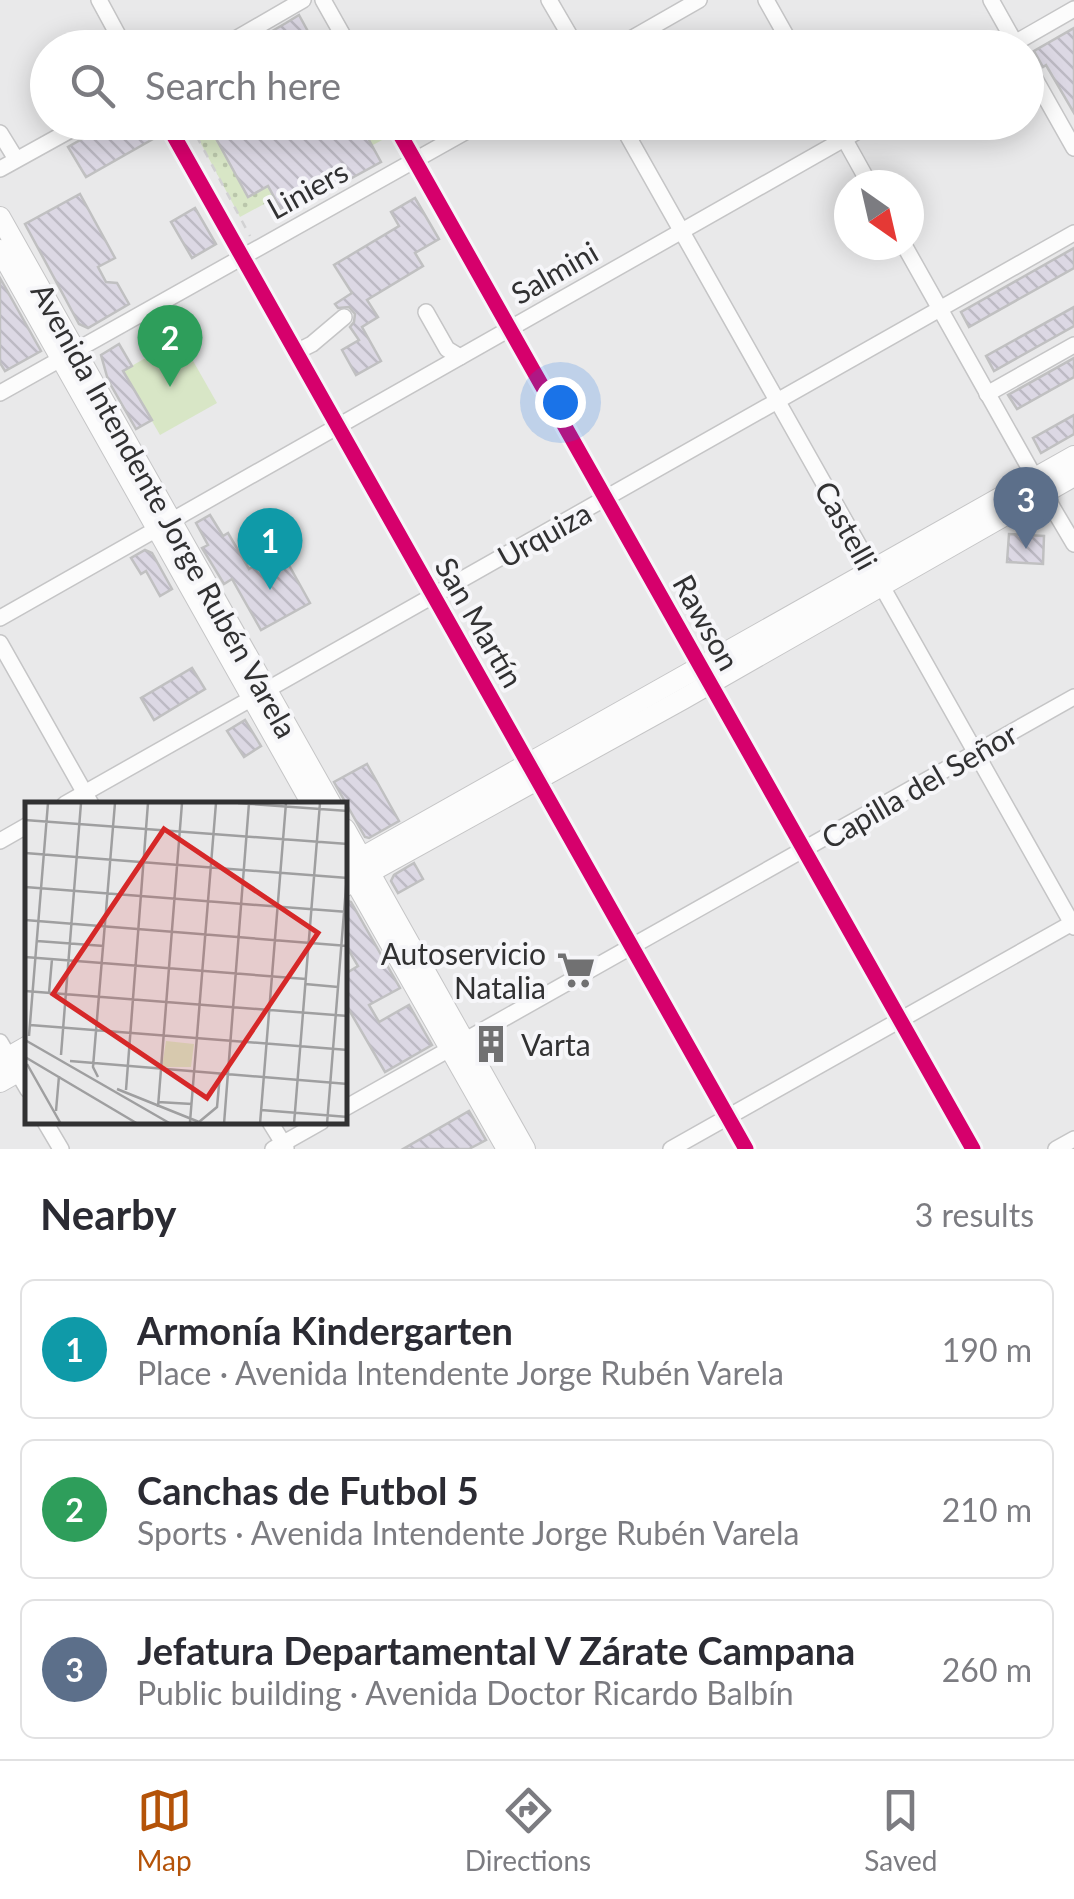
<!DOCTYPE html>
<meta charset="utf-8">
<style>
:root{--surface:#fff;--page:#f2f2f3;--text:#2b2b33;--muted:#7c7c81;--line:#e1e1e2;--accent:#b45309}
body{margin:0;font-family:Lato,sans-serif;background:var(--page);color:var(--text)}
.compass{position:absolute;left:834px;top:170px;width:90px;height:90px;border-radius:50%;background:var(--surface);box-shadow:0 5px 25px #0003;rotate:146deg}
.you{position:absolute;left:560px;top:402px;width:35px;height:35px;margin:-25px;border:8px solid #fff;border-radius:50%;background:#1a73e8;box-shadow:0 0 0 15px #1a73e833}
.badge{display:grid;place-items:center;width:65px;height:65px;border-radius:50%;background:var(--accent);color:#fff;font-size:32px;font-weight:700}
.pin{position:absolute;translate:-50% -82px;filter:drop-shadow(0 2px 5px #0008)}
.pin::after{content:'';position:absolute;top:52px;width:35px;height:30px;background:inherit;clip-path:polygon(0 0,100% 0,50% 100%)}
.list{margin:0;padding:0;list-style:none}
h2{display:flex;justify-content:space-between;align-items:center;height:130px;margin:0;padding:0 40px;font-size:42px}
h2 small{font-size:32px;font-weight:400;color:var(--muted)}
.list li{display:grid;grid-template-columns:65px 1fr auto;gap:30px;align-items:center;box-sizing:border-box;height:140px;margin:0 20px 20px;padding:0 20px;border:2px solid var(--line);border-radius:15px}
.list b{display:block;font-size:38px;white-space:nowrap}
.list p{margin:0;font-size:32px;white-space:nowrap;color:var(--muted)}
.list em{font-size:32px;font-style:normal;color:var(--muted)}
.icon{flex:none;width:55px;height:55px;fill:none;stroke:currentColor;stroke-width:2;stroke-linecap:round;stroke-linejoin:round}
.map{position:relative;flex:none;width:1074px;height:1149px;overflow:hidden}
.search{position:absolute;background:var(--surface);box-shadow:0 5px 25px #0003;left:30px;right:30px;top:30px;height:110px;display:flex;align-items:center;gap:25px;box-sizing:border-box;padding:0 35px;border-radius:55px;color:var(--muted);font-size:38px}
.sheet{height:610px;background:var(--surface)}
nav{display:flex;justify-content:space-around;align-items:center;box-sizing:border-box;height:140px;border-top:2px solid var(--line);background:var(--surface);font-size:28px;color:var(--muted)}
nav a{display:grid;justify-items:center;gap:5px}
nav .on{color:var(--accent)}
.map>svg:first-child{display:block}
</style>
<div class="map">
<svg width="1074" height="1149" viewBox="0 0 1074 1149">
<defs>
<pattern id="park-dots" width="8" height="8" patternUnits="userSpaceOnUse" patternTransform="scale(2.5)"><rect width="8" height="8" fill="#d8e6c6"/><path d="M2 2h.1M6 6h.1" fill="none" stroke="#bac6ab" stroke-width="1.8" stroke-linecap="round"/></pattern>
<pattern id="building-back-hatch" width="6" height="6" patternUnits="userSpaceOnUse" patternTransform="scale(2.5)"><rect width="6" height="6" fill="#dcd8e4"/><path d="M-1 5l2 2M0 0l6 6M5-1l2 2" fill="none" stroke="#bdbac4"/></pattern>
</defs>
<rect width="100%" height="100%" fill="#e9e9ea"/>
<polygon fill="#d8e6c6" points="180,338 217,403 160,435 123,371"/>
<polygon fill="url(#park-dots)" points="190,123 376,123 384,139 240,217"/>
<g fill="url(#building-back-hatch)" stroke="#c0c0c1" stroke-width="2.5">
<polygon points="299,15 317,48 243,48 286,23"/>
<polygon points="1074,28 1074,113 1046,65 1043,67 1034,51"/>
<polygon points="112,122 154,122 160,135 86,177 68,147"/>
<polygon points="207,122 359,122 381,162 284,215 268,186 248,197"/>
<polygon points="80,194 115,258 98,267 106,282 117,283 129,304 88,328 79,324 25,224"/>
<polygon points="415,198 439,239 415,253 423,266 367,300 378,317 362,327 381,361 356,375 342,350 359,340 350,327 354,322 355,314 349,307 338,308 335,304 352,293 334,265 399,226 391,212"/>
<polygon points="195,208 216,244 192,258 171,222"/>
<polygon points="1074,248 1074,268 969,327 961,312"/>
<polygon points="0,278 41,351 5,371 0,363"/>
<polygon points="1074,307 1074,326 994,371 986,356"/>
<polygon points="119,344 132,366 123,371 152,420 136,429 108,380 101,355"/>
<polygon points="1074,358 1074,377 1017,409 1008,395"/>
<polygon points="1074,415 1074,434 1041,453 1033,438"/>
<polygon points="210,515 223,536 228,533 249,569 281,551 310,603 261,630 232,579 224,584 202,548 208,545 196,523"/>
<polygon points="1009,534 1044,536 1043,564 1007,562"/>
<polygon points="145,550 152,553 172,589 160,596 146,571 141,574 131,558"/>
<polygon points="192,668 205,689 154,720 141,698"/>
<polygon points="245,720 261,746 244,757 227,731"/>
<polygon points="367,764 399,821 369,838 365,837 334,782"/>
<polygon points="414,863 423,879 398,893 391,881 394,875"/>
<polygon points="345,900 351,902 400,988 369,1005 379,1022 409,1005 432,1045 385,1072 345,1003 345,974 358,966 345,944"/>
<polygon points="469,1111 486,1140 469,1149 403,1149"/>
</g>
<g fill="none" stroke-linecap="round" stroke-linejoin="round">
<g stroke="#c5c5c6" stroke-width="18">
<g id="minor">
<polyline points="99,0 125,48"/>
<polyline points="323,0 350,48"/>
<polyline points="549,0 577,48"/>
<polyline points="766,0 793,48"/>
<polyline points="991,0 1018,48"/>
<polyline points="220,48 303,0"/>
<polyline points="615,48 699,0"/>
<polyline points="1006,48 1074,9"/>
<polyline points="1026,63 1074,148"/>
<polyline points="166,122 746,1149"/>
<polyline points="393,122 973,1149"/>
<polyline points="620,122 1074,927"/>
<polyline points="835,122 870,185"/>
<polyline points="0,133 16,159"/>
<polyline points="0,169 85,122"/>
<polyline points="904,245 1035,478 1074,544"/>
<polyline points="426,312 447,349 460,357"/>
<polyline points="296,352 312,344 344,317"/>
<polyline points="0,393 483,122"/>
<polyline points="987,394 1074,345"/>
<polyline points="0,618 874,122"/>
<polyline points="0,643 91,804"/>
<polyline points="65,804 1074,233"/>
<polyline points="0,841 28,825"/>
<polyline points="0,1042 28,1090"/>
<polyline points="345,1108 1074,697"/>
<polyline points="45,1122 61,1149"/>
<polyline points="270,1122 286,1148"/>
<polyline points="273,1149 321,1122"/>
<polyline points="671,1149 1074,922"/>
<polyline points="1056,1149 1074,1139"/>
</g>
</g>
<g stroke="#c5c5c6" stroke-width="22">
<g id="major">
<polyline points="0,217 331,804"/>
<polyline points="0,250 312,804"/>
<polyline points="345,829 525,1149"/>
<polyline points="345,867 1074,456"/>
<polyline points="348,869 507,1149"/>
<polyline points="345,886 683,699 1074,476"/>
<polyline points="0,1062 28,1046"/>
<polyline points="0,1082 28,1066"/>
</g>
</g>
<polyline stroke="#d2d2d3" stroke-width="2.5" stroke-dasharray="8 8" stroke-linecap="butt" points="189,122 250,236"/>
<use href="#minor" stroke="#fcfcfc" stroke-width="15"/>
<use href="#major" stroke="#fcfcfc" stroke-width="20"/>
<g stroke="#f6f6f9" stroke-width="21">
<g id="cycleway">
<polyline points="166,122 746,1149"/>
<polyline points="393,122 973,1149"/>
</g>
</g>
<use href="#cycleway" stroke="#d6006c" stroke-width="15"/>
</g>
<defs>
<g id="supermarket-bare" transform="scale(3)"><path d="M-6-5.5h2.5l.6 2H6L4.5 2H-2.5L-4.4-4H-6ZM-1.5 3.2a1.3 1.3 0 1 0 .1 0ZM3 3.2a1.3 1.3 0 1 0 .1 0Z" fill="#717172" stroke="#f6f6f9" stroke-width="2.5" paint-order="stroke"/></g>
<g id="building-bare" transform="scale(3)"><path d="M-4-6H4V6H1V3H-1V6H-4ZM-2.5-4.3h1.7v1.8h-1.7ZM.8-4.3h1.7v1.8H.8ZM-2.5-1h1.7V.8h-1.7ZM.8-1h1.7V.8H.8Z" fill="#717172" stroke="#f6f6f9" stroke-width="2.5" paint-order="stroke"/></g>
</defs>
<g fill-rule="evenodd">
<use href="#supermarket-bare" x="576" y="970"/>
<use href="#building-bare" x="491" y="1044"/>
</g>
<g text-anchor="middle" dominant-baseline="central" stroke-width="8" stroke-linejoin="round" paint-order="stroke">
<g font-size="30" fill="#313132" stroke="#f6f6f9">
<text transform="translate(307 189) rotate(-29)">Liniers</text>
<text transform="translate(554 272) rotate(-30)">Salmini</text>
<text transform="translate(165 510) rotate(61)">Avenida Intendente Jorge Rubén Varela</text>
<text transform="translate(847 525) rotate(61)">Castelli</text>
<text transform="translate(544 534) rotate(-29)">Urquiza</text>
<text transform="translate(480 622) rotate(60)">San Martín</text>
<text transform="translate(707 622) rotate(61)">Rawson</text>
<text transform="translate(919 785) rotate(-30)">Capilla del Señor</text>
</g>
<g font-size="30" fill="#313132" stroke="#f6f6f9" text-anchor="end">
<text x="546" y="953">Autoservicio<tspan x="546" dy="34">Natalia</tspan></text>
<text x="521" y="1044" text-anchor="start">Varta</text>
</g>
</g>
<g transform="translate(25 802)">
<rect width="322" height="322" fill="#e9e9ea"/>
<path d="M141,239L169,242L166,265H137Z" fill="#d8e6c6"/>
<path fill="none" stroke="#9f9fa0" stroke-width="2.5" d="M213,1L323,9M0,18L323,42M0,51L323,76M0,85L323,110M0,118L323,144M12,139L79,144M0,155L281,177M280,182L313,185M0,189L323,214M24,191L27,157M5,223L323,248M4,234L23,1M0,238L146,322M36,253L56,1M0,255L113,322M45,259L323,282M2,262L36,322M73,275L68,265L90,1M92,287L174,320L192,305L195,272M101,288L123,1M133,300L167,302M133,305L157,1M236,308L323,315M31,309L34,274M165,320L191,1M199,322L224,1M235,322L261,1M269,322L295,1M302,322L322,73"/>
<path fill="#d62828" fill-opacity="0.15" stroke="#d62828" stroke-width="5" d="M139,27L293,131L182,296L28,192Z"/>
<rect width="322" height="322" fill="none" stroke="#313132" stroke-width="5"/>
</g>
</svg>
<svg class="compass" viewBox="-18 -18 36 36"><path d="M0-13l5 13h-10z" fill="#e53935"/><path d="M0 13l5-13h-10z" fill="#7c7c81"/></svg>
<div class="you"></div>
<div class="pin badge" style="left:270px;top:590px;background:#0f9aa8">1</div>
<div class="pin badge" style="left:170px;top:387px;background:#2e9e5b">2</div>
<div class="pin badge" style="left:1026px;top:549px;background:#5c6f8a">3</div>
<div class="search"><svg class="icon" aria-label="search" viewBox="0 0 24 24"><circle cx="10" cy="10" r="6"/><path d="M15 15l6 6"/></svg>Search here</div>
</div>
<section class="sheet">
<h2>Nearby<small>3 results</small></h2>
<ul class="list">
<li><span class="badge" style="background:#0f9aa8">1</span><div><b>Armonía Kindergarten</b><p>Place · Avenida Intendente Jorge Rubén Varela</p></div><em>190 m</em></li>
<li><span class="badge" style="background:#2e9e5b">2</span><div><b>Canchas de Futbol 5</b><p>Sports · Avenida Intendente Jorge Rubén Varela</p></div><em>210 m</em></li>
<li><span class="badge" style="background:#5c6f8a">3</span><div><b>Jefatura Departamental V Zárate Campana</b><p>Public building · Avenida Doctor Ricardo Balbín</p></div><em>260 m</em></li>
</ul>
</section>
<nav>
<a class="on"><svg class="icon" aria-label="map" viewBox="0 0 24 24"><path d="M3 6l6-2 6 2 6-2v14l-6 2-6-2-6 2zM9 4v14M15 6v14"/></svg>Map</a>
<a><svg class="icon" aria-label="directions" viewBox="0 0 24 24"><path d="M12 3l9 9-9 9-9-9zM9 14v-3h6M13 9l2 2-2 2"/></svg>Directions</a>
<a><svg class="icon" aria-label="saved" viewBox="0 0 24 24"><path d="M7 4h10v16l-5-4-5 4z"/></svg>Saved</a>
</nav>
